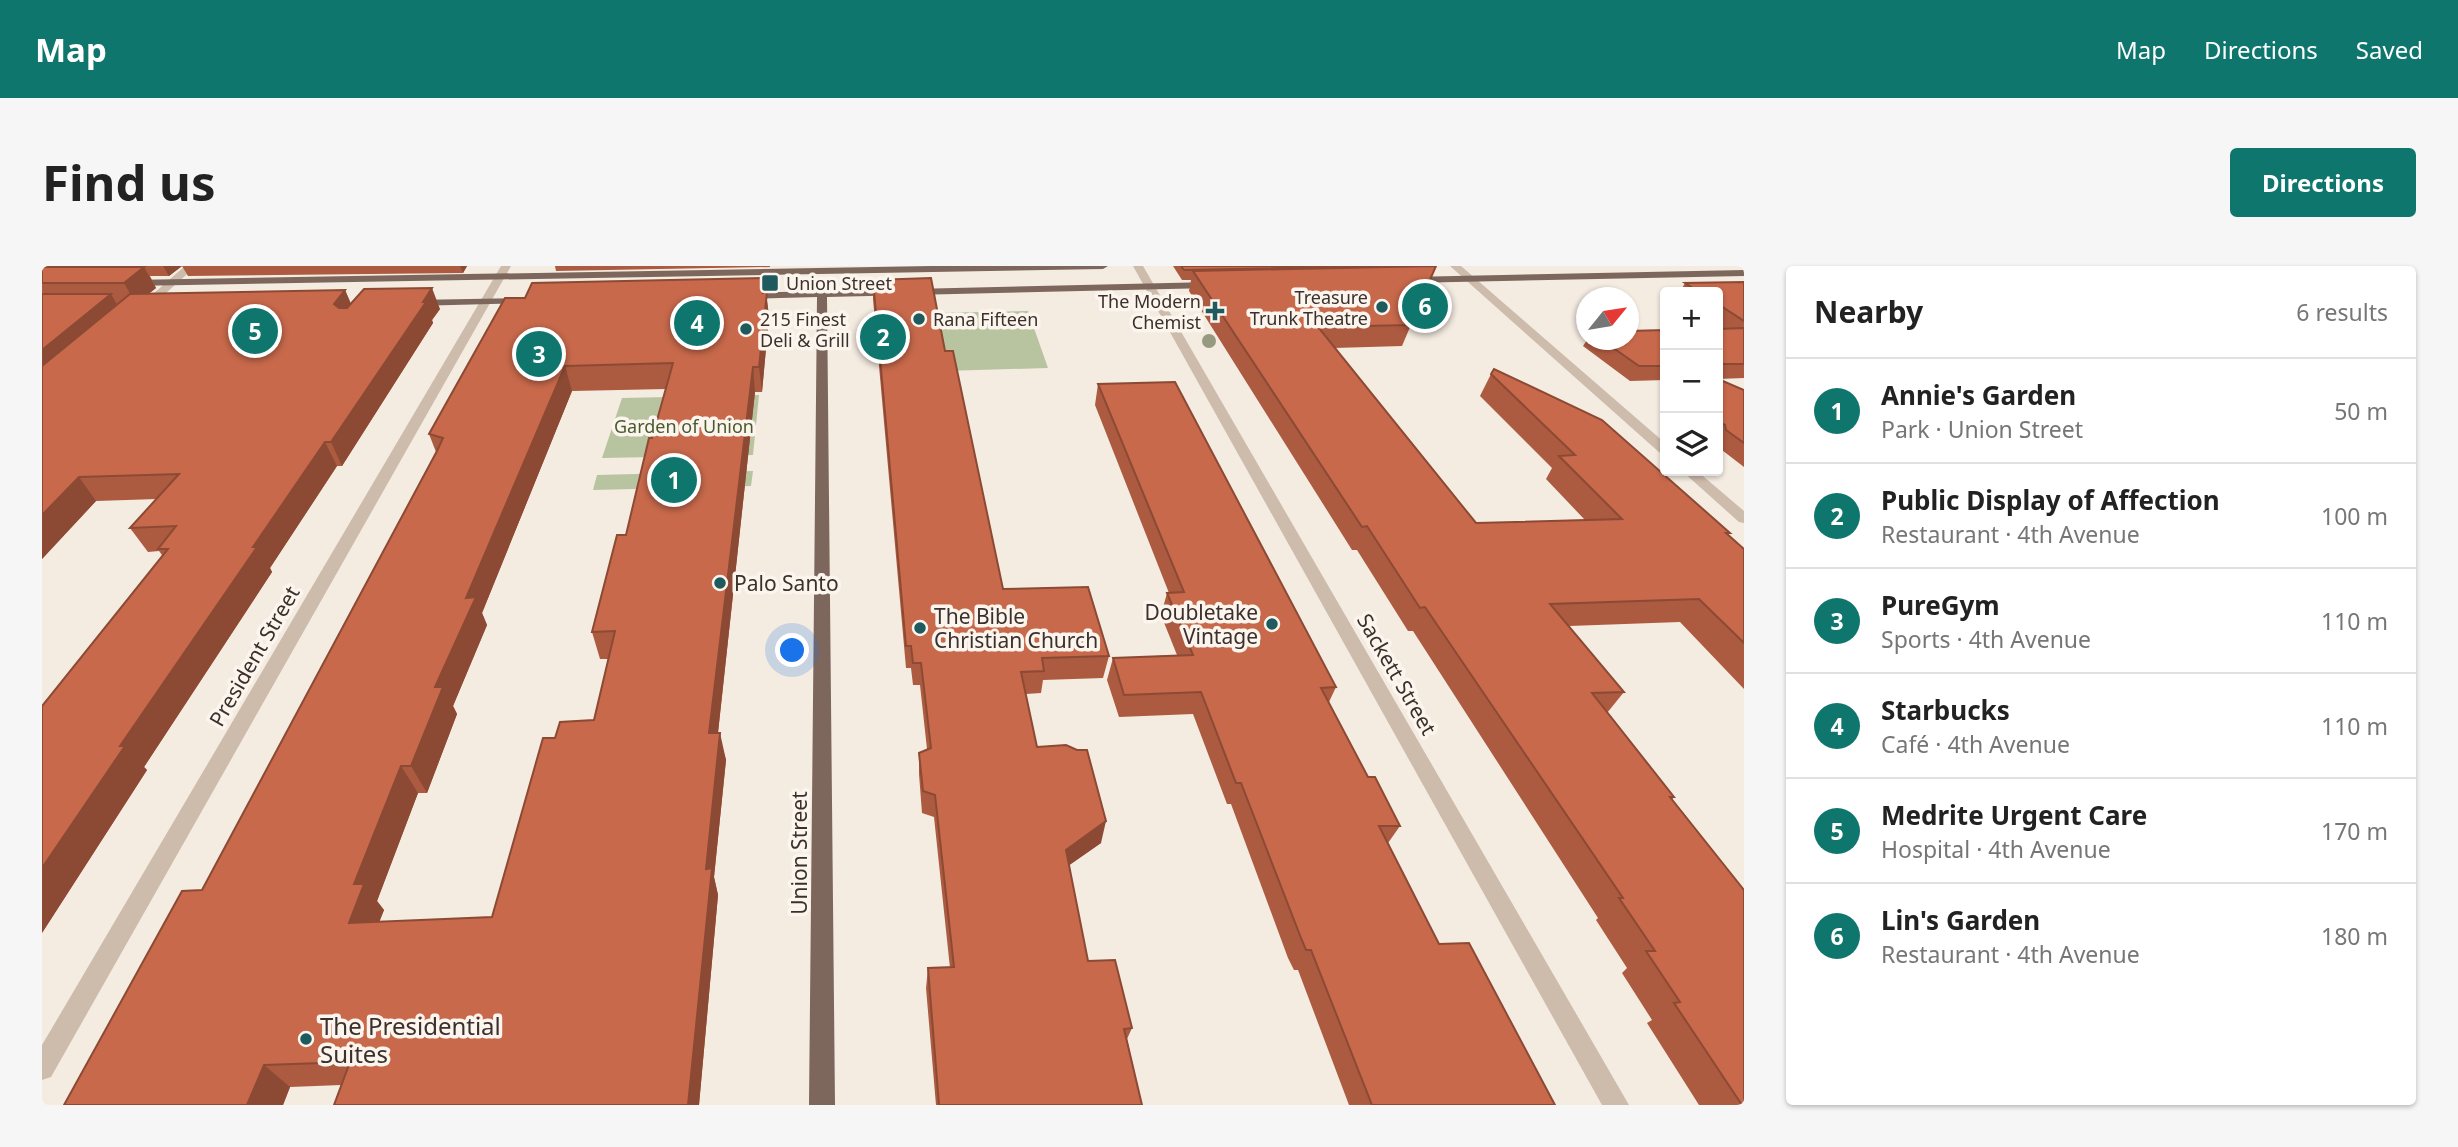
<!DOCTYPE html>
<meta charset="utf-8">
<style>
:root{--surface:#fff;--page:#f6f6f6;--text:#222;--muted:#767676;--line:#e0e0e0;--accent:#0f766e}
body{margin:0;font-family:"Noto Sans",sans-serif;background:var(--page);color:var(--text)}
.controls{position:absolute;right:21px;top:21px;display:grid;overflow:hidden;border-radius:7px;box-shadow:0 2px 5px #0004}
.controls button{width:63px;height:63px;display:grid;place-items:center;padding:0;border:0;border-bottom:2px solid var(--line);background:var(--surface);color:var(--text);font:35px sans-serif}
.compass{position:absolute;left:1534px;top:21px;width:63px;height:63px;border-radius:50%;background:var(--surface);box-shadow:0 2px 5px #0004;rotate:60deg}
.you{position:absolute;left:751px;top:385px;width:24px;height:24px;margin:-18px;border:5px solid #fff;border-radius:50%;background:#1a73e8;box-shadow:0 0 0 10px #1a73e833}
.badge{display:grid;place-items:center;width:46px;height:46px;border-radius:50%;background:var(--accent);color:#fff;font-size:23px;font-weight:700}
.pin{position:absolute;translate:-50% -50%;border:4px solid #fff;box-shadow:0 2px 7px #0006}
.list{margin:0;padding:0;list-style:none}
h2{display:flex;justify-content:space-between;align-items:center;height:91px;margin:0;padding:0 28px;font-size:30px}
h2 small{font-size:23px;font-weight:400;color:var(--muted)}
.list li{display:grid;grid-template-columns:46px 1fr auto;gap:21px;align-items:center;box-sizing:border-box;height:105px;padding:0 28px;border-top:2px solid var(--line)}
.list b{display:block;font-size:26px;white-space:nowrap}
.list p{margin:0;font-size:23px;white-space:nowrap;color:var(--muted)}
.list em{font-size:23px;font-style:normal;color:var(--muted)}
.icon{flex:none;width:38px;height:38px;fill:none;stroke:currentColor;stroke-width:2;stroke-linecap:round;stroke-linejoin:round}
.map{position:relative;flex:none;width:1702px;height:839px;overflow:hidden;border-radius:7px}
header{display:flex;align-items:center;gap:42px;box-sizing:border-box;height:98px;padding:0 35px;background:var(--accent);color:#fff}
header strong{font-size:33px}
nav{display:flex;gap:38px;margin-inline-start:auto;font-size:24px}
.intro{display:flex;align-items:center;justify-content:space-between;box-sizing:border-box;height:168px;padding:0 42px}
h1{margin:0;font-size:49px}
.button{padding:18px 32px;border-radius:7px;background:var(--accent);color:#fff;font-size:24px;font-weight:700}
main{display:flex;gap:42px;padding:0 42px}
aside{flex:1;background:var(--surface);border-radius:7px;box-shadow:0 2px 5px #0004}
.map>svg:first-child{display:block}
</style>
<header>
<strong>Map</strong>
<nav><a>Map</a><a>Directions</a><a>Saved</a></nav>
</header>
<div class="intro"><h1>Find us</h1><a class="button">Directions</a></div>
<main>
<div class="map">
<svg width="1702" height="839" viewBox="0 0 1702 839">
<rect width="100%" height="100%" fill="#f4ebe1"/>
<g fill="#b8c4a0">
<polygon points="986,45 1006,102 903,105 891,47"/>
<polygon points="717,129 711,189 560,192 580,132"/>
<polygon points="711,205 709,220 551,224 555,209"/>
</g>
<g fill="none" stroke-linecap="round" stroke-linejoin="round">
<g fill="#cdbbac" fill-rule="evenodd">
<polygon points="143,0 154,0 103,46 95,46 95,42"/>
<polygon points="459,0 469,0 9,811 0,814 0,779"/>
<polygon points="1091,0 1101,0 1587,839 1560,839"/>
<polygon points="1408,0 1419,0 1623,177 1623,188 1618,187"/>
<polygon points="1640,205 1655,205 1702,245 1702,257 1697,256"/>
</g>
<g fill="#7d675c" fill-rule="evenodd">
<polygon points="889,0 1066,0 1061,3 88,20 83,17 88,14"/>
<polygon points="1702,4 1702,10 1366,17 1361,14 1366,11"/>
<polygon points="776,15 784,15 785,25 1170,16 1175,19 1170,22 785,31 793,839 767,839 775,31 701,33 696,30 701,27 775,25"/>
<polygon points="484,32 488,33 488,37 372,40 367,37 372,34"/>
</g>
</g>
<circle fill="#969b7f" cx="1167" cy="75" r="7"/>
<g fill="#ac5a40" fill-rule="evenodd">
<polygon points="0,0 140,0 127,10 108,10 114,22 106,28 303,24 309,38 398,43 390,54 391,57 300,200 295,200 228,302 230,306 102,501 105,504 0,667 120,289 117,285 106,286 88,262 115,233 54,235 0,293"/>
<polygon points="140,0 425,0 421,7 146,10"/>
<polygon points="513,0 728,0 728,1 514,5"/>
<polygon points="1131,0 1394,0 1360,80 1292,82 1434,257 1543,254 1504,213 1510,202 1438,130 1449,108 1688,267 1686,268 1702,283 1702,423 1638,356 1527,360 1582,426 1565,447 1632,531 1630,534 1702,839 1657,839 1605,757 1610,754 1580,707 1585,702 1554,654 1556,652 1371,365 1366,365 1315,284 1310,284 1147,25 1149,14 1140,14"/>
<polygon points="831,14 903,85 961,323 1067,390 1061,412 1001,414 999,427 984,428 995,481 1059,577 1027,599 1046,695 1090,762 1085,773 1100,839 894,839 884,722 886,702 908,702 892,551 880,547 877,508 877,487 885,483 878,419 871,419 869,402 864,402 831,33"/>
<polygon points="1702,16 1702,112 1676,113 1702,124 1702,201 1676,181 1676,63 1682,63 1676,58 1676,26 1638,26 1643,17"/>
<path d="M724,26L727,50L720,126H713L676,467L684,494L672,611L676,629L657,839H292L299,819L248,821L241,839H22L160,624L394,186L387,168L463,32ZM624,123L584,269L550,366L558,393H567L552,454L513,472L450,651L337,656L342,644L335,635L376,527H385L415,448L411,440L445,359L440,347L530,125Z"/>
<polygon points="1623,64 1623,114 1588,115 1541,80 1545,74 1586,74"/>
<polygon points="1056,118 1294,421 1287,436 1326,511 1358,560 1346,577 1397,678 1513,839 1307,839 1256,704 1252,704 1246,692 1189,538 1185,538 1151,448 1077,451 1065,414 1071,392 1135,389 1119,349 1125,327 1127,327 1053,139"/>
</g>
<g fill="#8c4a34">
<polygon points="121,0 140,0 127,10"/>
<polygon points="418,0 425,0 421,7"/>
<polygon points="102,1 114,22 94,38 82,17"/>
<polygon points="722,12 727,50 720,126 717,101"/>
<polygon points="390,22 398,43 390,54 391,57 300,200 289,176"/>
<polygon points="303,24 312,45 301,59 292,38"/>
<polygon points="69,28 81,49 0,120 0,84"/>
<polygon points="523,100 530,125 440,347 445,359 411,440 415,448 385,527 369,500 393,421 424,332"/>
<polygon points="711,101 713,126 673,494 667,467"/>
<polygon points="283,176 295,200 228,302 230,306 102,501 105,504 0,667 0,602 78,480 211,281"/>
<polygon points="37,211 54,235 0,293 0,249"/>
<polygon points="678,467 684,494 672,611 676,629 657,839 646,839 664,603"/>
<polygon points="359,500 376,527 335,635 342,644 327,682 307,657 312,618"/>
<polygon points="1064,555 1059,577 1019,605 1024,584"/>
<polygon points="222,799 248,821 241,839 205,839"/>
</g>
<g fill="#c8694b" stroke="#8c4a34" stroke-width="2" fill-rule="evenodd">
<polygon points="1139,0 1339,0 1142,4"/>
<polygon points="1394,0 1368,59 1276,61 1434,257 1580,253 1517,190 1533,189 1449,108 1452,103 1560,154 1688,267 1684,267 1702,283 1702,377 1657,333 1508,338 1582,426 1550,427 1632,531 1628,531 1702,624 1702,839 1700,839 1632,737 1638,736 1604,685 1613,685 1577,632 1581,632 1383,341 1378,342 1325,260 1320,261 1151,5"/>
<polygon points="0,1 102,1 82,17 0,17"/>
<path d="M722,12L721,27L725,26L717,101H711L667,467H678L664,603L670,602L646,839H292L308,796L222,799L205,839H22L140,625L160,624L395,185L401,172L387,168L463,32H483L490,17ZM631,97L610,172H607L584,269H575L550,366L573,365L552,454L518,456L513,472H501L450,651L307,657L322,618H312L359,500H369L401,421H393L434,331L424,332L523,100Z"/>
<polygon points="889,12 903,85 911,85 961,323 1046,321 1067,390 1000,392 1002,405 979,406 995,481 1024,479 1035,484 1045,484 1064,555 1024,584 1046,695 1073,694 1090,762 1082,763 1100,839 897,839 886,702 912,701 893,529 881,525 877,487 889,482 879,397 871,397 869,380 864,380 831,14"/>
<polygon points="1702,16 1702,55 1676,38 1676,26 1657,26 1643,17"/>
<polygon points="390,22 381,36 384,36 289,176 283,176 211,281 215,281 78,480 83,480 0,602 0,440 126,283 116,283 134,260 88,262 137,208 37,211 0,249 0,100 88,28 303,24 292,38 297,42 305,42 322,23"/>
<polygon points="0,28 69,28 0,84"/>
<polygon points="1702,62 1702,98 1676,98 1676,63"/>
<polygon points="1623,64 1623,100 1597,100 1560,74 1586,74 1586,65"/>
<polygon points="1676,113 1702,124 1702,177 1684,164 1683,159 1676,155"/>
<polygon points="1133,116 1294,421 1279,422 1326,511 1333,511 1358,560 1337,560 1397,678 1427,677 1513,839 1330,839 1269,684 1264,684 1259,672 1199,517 1194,517 1159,426 1082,429 1071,392 1151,389 1125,327 1142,326 1056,118"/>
</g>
<g fill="#1f5a5e" stroke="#fbf5ee" stroke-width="2.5">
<rect x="719" y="8" width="18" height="18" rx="3.5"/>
<circle cx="1340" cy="41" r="7"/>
<path d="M1169.5 34.5h7v7h7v7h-7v7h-7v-7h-7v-7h7z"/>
<circle cx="877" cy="53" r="7"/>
<circle cx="704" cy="63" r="7"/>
<circle cx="678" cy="317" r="7"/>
<circle cx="1230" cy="358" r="7"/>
<circle cx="878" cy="362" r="7"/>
<circle cx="264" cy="773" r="7"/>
</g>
<g text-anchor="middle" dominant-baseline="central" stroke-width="7" stroke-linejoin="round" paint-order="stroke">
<g font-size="18" fill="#3b302b" stroke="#fbf5ee" text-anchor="start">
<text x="744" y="17">Union Street</text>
<text x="1326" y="31" text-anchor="end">Treasure<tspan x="1326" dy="21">Trunk Theatre</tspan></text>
<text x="1159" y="35" text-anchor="end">The Modern<tspan x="1159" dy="21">Chemist</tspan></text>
<text x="718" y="53">215 Finest<tspan x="718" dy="21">Deli &amp; Grill</tspan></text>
<text x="891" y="53">Rana Fifteen</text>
</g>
<g font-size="18" fill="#4a5a2e" stroke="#fbf5ee">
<text x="642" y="160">Garden of Union</text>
</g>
<g font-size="21" fill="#3b302b" stroke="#fbf5ee" text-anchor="start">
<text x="692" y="317">Palo Santo</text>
<text x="1216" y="346" text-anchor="end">Doubletake<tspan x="1216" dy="24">Vintage</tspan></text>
<text x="892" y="350">The Bible<tspan x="892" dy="24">Christian Church</tspan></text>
</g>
<g font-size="21" fill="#3b302b" stroke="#fbf5ee">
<text transform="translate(212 390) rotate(-60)">President Street</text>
<text transform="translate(1355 408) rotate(60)">Sackett Street</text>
<text transform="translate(757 587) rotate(-90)">Union Street</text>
</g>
<g font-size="24" fill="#3b302b" stroke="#fbf5ee" text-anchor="start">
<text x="278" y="759">The Presidential<tspan x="278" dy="28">Suites</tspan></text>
</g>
</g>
</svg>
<div class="controls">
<button>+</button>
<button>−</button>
<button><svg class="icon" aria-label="layers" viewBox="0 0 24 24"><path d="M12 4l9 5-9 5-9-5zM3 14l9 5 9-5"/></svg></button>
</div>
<svg class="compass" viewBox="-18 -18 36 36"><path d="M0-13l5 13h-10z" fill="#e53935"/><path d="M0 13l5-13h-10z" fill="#767676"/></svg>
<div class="you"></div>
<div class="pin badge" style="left:632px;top:214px">1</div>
<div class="pin badge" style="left:841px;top:71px">2</div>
<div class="pin badge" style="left:497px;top:88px">3</div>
<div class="pin badge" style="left:655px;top:57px">4</div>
<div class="pin badge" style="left:213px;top:65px">5</div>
<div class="pin badge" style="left:1383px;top:40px">6</div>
</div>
<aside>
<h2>Nearby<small>6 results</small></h2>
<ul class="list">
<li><span class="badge">1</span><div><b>Annie's Garden</b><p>Park · Union Street</p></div><em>50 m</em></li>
<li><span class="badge">2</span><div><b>Public Display of Affection</b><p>Restaurant · 4th Avenue</p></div><em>100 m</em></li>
<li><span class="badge">3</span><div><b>PureGym</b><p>Sports · 4th Avenue</p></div><em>110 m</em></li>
<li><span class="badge">4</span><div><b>Starbucks</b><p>Café · 4th Avenue</p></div><em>110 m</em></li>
<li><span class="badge">5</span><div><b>Medrite Urgent Care</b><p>Hospital · 4th Avenue</p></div><em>170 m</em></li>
<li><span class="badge">6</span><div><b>Lin's Garden</b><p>Restaurant · 4th Avenue</p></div><em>180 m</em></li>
</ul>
</aside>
</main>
